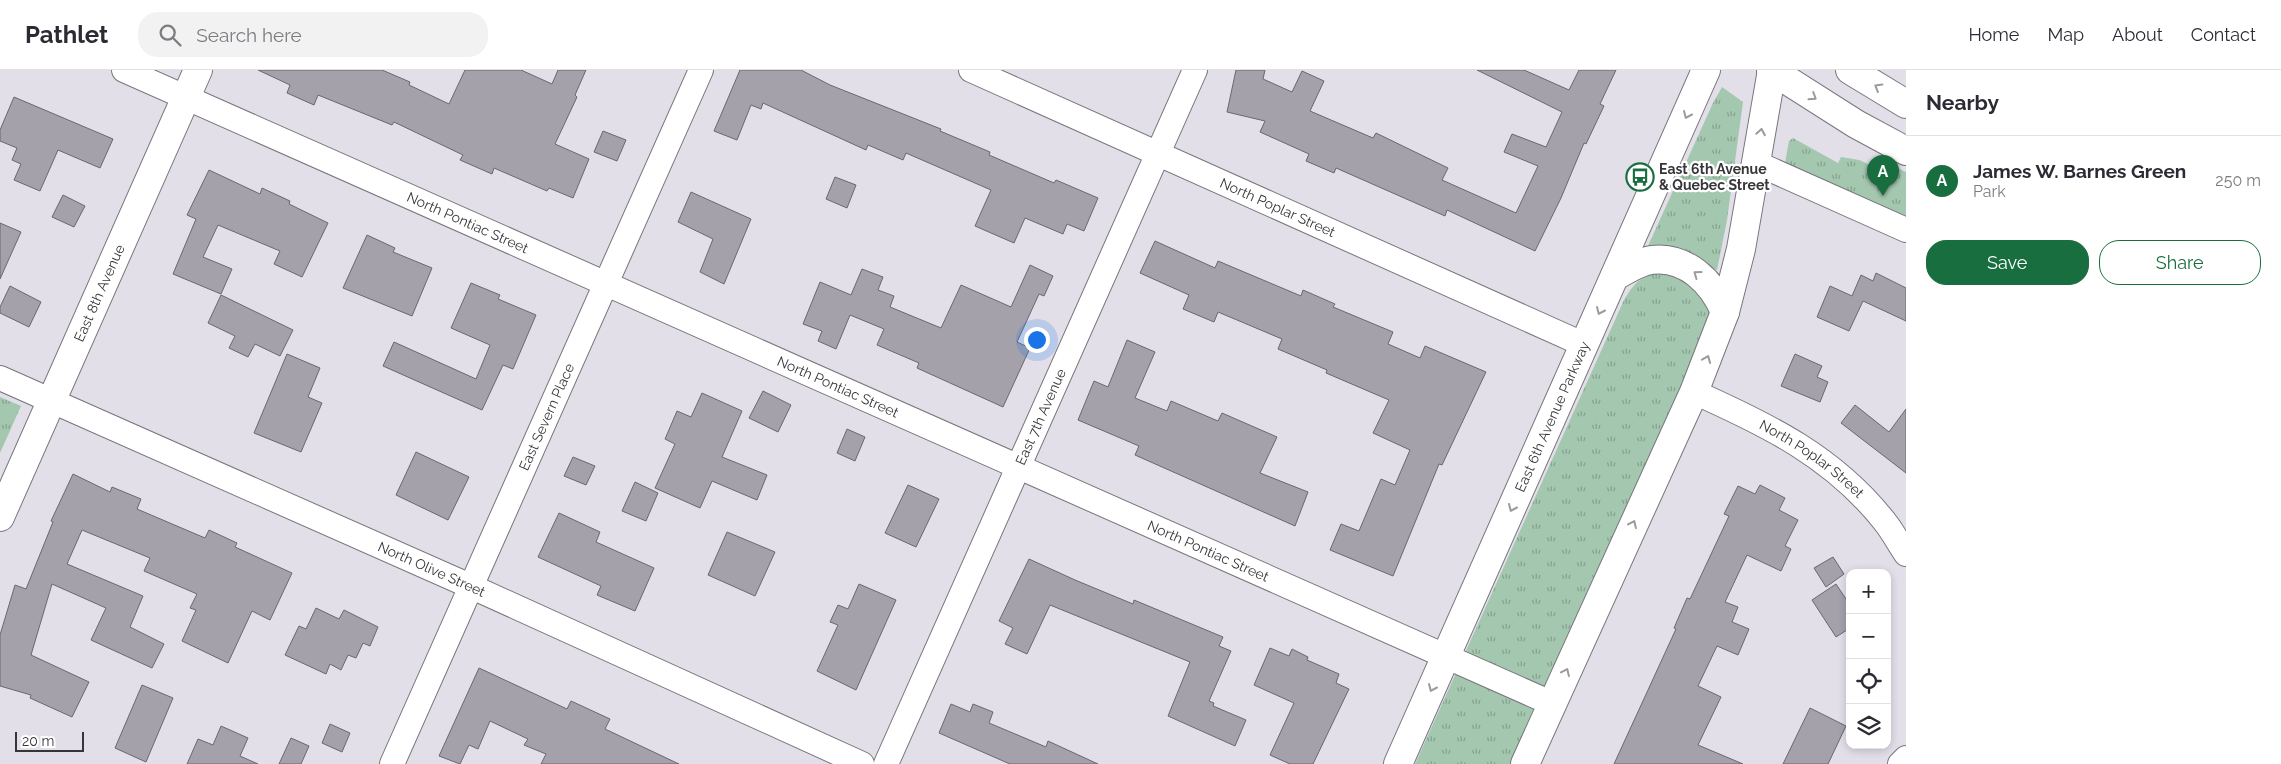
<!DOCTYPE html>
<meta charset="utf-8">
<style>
:root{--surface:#fff;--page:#f2f2f3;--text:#2b2b33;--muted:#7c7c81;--line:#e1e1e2;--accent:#196e40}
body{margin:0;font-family:Raleway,sans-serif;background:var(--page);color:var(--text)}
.controls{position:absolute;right:15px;bottom:15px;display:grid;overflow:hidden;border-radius:10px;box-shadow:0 2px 8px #0003}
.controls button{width:45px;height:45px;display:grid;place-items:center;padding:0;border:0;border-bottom:1px solid var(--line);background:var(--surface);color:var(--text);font:25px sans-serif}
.scale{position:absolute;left:15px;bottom:12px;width:69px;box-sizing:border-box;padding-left:5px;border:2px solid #373539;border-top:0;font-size:14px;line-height:18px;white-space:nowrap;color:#373539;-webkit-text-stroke:4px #fff;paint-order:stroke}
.you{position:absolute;left:1036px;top:269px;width:18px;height:18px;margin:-12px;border:4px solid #fff;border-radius:50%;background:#1a73e8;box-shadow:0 0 0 8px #1a73e833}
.badge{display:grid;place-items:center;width:32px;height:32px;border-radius:50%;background:var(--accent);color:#fff;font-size:16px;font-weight:700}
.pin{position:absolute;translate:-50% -41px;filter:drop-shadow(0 1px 2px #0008)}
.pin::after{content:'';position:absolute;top:26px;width:18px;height:15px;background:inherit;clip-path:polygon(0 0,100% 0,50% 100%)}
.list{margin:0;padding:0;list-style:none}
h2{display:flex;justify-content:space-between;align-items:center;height:65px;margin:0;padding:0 20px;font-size:21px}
h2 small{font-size:16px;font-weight:400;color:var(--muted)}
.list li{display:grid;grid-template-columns:32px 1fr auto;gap:15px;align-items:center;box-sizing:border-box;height:90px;padding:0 20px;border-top:1px solid var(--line)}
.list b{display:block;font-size:19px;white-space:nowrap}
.list p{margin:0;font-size:16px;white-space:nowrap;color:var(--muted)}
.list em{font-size:16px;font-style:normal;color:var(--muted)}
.actions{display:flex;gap:10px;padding:15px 20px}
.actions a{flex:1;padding:11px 0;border:1px solid var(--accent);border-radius:20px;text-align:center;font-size:18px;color:var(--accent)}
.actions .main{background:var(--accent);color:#fff}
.icon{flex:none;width:28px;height:28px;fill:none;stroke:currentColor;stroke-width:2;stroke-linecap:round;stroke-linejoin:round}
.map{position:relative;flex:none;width:1906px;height:694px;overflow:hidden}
header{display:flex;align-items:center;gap:30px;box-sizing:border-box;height:70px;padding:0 25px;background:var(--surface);border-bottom:1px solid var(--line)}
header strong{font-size:24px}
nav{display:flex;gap:28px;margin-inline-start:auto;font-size:18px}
.search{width:350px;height:45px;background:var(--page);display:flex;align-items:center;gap:12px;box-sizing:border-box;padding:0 18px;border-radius:20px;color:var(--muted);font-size:19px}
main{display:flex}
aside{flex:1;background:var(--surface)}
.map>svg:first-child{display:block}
</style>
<header>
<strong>Pathlet</strong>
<div class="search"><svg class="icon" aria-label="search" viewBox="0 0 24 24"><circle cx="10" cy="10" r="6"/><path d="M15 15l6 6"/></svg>Search here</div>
<nav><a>Home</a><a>Map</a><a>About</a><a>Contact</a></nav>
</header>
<main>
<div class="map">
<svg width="1906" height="694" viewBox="0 0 1906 694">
<defs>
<pattern id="grass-tufts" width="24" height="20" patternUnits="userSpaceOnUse" patternTransform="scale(1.25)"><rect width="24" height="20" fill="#a4c7af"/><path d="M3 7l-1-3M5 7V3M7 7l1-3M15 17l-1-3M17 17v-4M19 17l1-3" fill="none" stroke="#86a28f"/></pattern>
</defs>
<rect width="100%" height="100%" fill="#e2dfe9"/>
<g fill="url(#grass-tufts)">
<polygon points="1722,17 1743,32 1727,150 1717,200 1647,178 1713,33"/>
<polygon points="1793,68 1838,93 1841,87 1859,90 1893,105 1897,98 1906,102 1906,147 1785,93 1789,71"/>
<path d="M1667,202L1692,210L1711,239L1710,254L1513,694H1415L1624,230C1635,211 1643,204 1667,202Z"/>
<polygon points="0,327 21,336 0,383"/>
</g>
<g fill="#a4a1aa" stroke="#6a6770">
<polygon points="258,0 382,0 410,12 409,15 449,34 465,0 521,0 552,14 558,0 586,0 575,25 577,27 555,74 589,89 573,128 549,118 547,121 494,98 492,104 460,90 463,85 394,52 392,55 318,25 314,35 287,23 290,15"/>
<polygon points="740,0 801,0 830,15 941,59 940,61 990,82 989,85 1054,113 1056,110 1098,128 1084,161 1067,154 1063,164 1025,148 1014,173 975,156 991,120 906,83 903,90 868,75 866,80 763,33 761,39 751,35 737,70 714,61"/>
<polygon points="1236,0 1265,0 1263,9 1292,22 1302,1 1324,11 1310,41 1373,68 1376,63 1448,98 1442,110 1516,143 1538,96 1504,82 1512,64 1546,77 1562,42 1477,0 1524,0 1569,20 1579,0 1616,0 1600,34 1604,36 1586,74 1584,73 1561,128 1535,181 1447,140 1445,146 1336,98 1334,103 1306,91 1309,84 1260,62 1265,51 1227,42"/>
<polygon points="14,27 113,69 100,98 58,80 40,121 14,110 21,94 12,90 17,78 0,71 0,60"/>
<polygon points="603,61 626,70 617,91 594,82"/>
<polygon points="209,100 260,124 262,118 290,131 289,134 328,153 302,207 274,194 280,181 218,155 203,187 232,199 221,224 173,204 196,149 187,145"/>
<polygon points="835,107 856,115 847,138 826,129"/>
<polygon points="691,122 751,149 724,214 700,202 713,169 678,152"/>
<polygon points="63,125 85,136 74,157 52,147"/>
<polygon points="0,153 21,162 0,209"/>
<polygon points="367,165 395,178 393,182 432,198 412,246 343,218"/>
<polygon points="1155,171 1215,198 1218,191 1301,226 1303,220 1335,234 1333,237 1393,262 1388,274 1420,288 1425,276 1486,302 1442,395 1439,394 1393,506 1330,480 1341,454 1359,461 1381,409 1395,415 1410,380 1373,363 1389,330 1326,303 1327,300 1278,279 1282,269 1218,242 1214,252 1183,239 1189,225 1140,203"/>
<polygon points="1030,195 1053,206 1044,226 1039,224 1017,272 1030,278 1003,337 917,298 919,293 877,275 884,259 850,245 836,279 818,271 822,261 803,254 820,212 851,225 862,199 883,207 878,220 894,226 890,237 941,258 961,215 1011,237"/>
<polygon points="1876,203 1906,218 1906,251 1863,231 1849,261 1817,247 1830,216 1852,226 1861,205 1873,211"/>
<polygon points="471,213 500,225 498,229 536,245 513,299 503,295 482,340 383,296 394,272 476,309 490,275 451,258"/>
<polygon points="10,216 41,232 29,257 0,243 0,237"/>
<polygon points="221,225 293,260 280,286 255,274 248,287 229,278 235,266 208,253"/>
<polygon points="1127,270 1155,282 1135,328 1167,341 1171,331 1218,351 1222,343 1277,367 1260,403 1308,422 1295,456 1135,385 1139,376 1078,350 1094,311 1108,317"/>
<polygon points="287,284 320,298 308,327 322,333 301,382 254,363"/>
<polygon points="1795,284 1822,296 1817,307 1828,312 1820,332 1781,316"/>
<polygon points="763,321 791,335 778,362 749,348"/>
<polygon points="702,323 742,341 722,387 767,405 757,430 712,411 700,438 655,418 675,374 665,369 677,341 691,347"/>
<polygon points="1855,335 1889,362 1906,339 1906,403 1841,353"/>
<polygon points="847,359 865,367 855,391 837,383"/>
<polygon points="416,382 469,407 448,450 396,425"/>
<polygon points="573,387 595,396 586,415 564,406"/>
<polygon points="73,404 110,422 112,417 141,429 137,439 205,468 209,460 237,473 235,477 292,503 270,550 252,541 228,593 182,571 196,540 190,538 197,524 144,501 150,488 82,460 67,494 143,526 130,557 164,574 152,598 91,570 106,538 52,514 31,585 89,612 72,647 30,628 31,625 0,616 0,565 15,515 26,519 53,452 51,451"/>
<polygon points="635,412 658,423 646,451 622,441"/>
<polygon points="908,415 939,429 916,477 885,463"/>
<polygon points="1760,415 1785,428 1779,440 1798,450 1785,476 1791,479 1781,501 1747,485 1725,532 1738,537 1732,552 1749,559 1738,585 1717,576 1698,616 1721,627 1698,675 1743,694 1614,694 1676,559 1674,558 1687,528 1690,529 1729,446 1724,444 1738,416 1755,424"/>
<polygon points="559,443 600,462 596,472 654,498 635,541 597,525 601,516 538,487"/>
<polygon points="727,462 775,482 755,526 708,505"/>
<polygon points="1833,487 1844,504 1826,517 1814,498"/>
<polygon points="1029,489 1075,510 1133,534 1134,530 1223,567 1219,576 1231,581 1209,631 1214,633 1213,636 1246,650 1235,676 1168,646 1190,592 1050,535 1027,584 1005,574 1013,558 999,551"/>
<polygon points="859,514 896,530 856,620 817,601 838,555 830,552 838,535 848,539"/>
<polygon points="1836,514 1850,535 1850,558 1836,567 1812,530"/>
<polygon points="316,538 339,549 344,540 378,557 370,576 363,573 356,588 348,585 341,600 330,594 326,604 285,585 299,556 306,559"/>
<polygon points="1270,578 1289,586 1292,579 1308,587 1307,590 1339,604 1336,613 1349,619 1313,694 1290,694 1270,685 1294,633 1254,615"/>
<polygon points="479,598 567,639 571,631 610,649 605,659 679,694 541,694 546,684 524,675 528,669 490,651 478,679 469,675 460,694 439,686"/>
<polygon points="142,615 173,628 146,692 115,678"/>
<polygon points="951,634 970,642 973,634 993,642 989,653 1046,677 1048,671 1098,694 1010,694 939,663"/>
<polygon points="1810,638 1846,656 1828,694 1783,694"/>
<polygon points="330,654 350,663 342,682 322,673"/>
<polygon points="221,656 248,668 240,686 258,694 187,694 198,669 213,675"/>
<polygon points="291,668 309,676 301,694 279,694"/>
</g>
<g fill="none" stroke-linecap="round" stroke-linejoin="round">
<g stroke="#78757d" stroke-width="26">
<g id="street">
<path id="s1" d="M124,0L1551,633"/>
<path id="s2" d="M971,0L1585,275"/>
<polyline points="1756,93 1906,160"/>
<path id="s3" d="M0,308L470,516L862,694"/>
<path id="s4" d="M1694,322C1768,355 1834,387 1885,452C1893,462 1899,474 1906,484"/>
<path id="s5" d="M392,694L701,0"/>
<path id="s6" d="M886,694L1195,0"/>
<polyline points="1900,694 1906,688"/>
</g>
</g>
<g stroke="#78757d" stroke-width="30">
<g id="secondary">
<polyline points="1771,0 1856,54 1906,81"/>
<polyline points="1850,0 1906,34"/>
<path d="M1615,206C1627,200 1638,192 1651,190C1686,185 1713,213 1725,242"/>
<path id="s7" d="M0,447L198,0"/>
<path id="s8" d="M1398,694L1706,0"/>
<polyline points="1525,694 1694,322 1725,242 1741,179 1772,0"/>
</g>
</g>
<use href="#street" stroke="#fff" stroke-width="24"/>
<use href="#secondary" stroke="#fff" stroke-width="28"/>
</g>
<defs><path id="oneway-chevron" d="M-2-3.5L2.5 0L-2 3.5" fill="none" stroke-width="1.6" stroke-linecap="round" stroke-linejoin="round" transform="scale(1.25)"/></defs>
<g stroke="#9b9a9c">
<use href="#oneway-chevron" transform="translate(1878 17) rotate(-149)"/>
<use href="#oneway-chevron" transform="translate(1813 27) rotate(33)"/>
<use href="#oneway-chevron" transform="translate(1687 45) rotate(114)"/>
<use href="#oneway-chevron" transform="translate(1761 62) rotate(-80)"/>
<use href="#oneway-chevron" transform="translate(1697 204) rotate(-144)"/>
<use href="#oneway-chevron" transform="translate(1600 241) rotate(114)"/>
<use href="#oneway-chevron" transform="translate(1707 289) rotate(-68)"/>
<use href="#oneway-chevron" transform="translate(1512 438) rotate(114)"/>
<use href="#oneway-chevron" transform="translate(1633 454) rotate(-65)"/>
<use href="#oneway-chevron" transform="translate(1566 602) rotate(-65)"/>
<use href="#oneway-chevron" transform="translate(1432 618) rotate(114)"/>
</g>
<defs>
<g id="bus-ring" transform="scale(1.4375)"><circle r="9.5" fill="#fff" stroke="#196e40" stroke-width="1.5"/><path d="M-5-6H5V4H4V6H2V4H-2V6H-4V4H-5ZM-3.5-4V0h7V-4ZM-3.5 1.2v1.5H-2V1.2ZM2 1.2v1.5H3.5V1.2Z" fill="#196e40"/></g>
</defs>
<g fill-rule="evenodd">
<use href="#bus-ring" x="1640" y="107"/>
</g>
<g text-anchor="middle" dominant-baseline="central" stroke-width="4.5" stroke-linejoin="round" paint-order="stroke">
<g font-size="14" font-weight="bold" fill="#373539" stroke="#fff" text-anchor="start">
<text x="1659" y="99">East 6th Avenue<tspan x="1659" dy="16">&amp; Quebec Street</tspan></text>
</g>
<g font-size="14" fill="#373539" stroke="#fff">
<text stroke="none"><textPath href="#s2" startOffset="336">North Poplar Street</textPath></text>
<text stroke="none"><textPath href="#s1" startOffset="376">North Pontiac Street</textPath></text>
<text stroke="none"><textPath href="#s7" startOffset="245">East 8th Avenue</textPath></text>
<text stroke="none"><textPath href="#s1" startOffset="781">North Pontiac Street</textPath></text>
<text stroke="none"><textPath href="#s5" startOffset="380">East Severn Place</textPath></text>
<text stroke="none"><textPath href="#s6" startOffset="380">East 7th Avenue</textPath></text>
<text stroke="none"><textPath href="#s8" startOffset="380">East 6th Avenue Parkway</textPath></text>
<text stroke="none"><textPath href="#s4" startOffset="136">North Poplar Street</textPath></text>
<text stroke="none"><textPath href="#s1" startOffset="1186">North Pontiac Street</textPath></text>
<text stroke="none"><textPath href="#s3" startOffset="472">North Olive Street</textPath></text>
</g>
</g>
</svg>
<div class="controls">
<button>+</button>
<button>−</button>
<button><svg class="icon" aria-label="locate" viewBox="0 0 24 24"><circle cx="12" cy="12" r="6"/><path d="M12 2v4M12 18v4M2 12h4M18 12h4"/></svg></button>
<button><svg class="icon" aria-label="layers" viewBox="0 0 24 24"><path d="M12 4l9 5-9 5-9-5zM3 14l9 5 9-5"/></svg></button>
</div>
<div class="scale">20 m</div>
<div class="you"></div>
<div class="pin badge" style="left:1883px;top:126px">A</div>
</div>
<aside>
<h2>Nearby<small></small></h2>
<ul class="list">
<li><span class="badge">A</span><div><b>James W. Barnes Green</b><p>Park</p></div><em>250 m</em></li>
</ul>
<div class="actions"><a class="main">Save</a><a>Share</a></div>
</aside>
</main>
